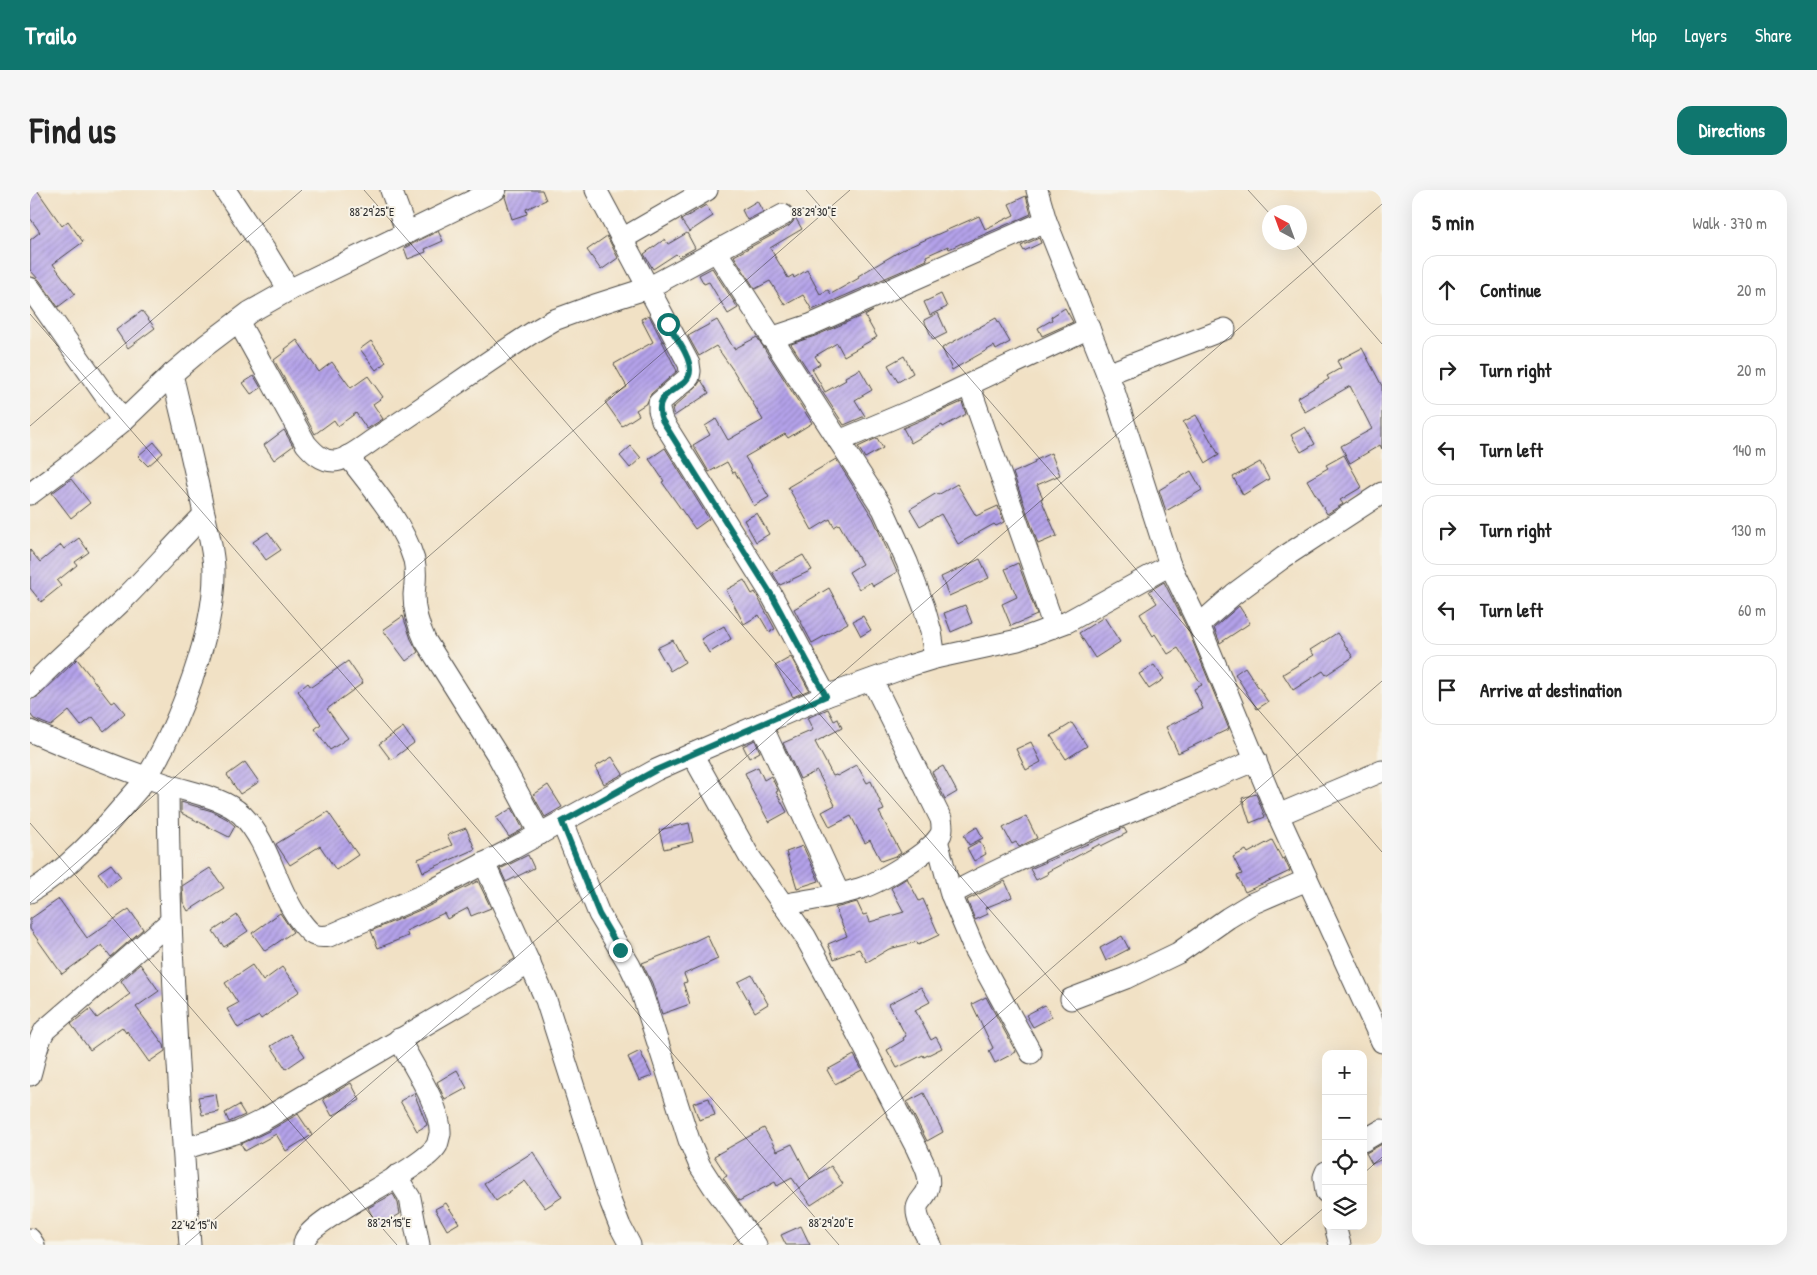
<!DOCTYPE html>
<meta charset="utf-8">
<style>
:root{--surface:#fff;--page:#f6f6f6;--text:#222;--muted:#767676;--line:#e0e0e0;--accent:#0f766e}
body{margin:0;font-family:"Patrick Hand",sans-serif;background:var(--page);color:var(--text)}
.controls{position:absolute;right:15px;bottom:15px;display:grid;overflow:hidden;border-radius:10px;box-shadow:0 5px 20px #0002}
.controls button{width:45px;height:45px;display:grid;place-items:center;padding:0;border:0;border-bottom:1px solid var(--line);background:var(--surface);color:var(--text);font:25px sans-serif}
.compass{position:absolute;left:1232px;top:15px;width:45px;height:45px;border-radius:50%;background:var(--surface);box-shadow:0 5px 20px #0002;rotate:319deg}
.stop{position:absolute;width:15px;height:15px;margin:-11px;border:4px solid #0f766e;border-radius:50%;background:#fff}
.stop.end{background:#0f766e;border-color:#fff;box-shadow:0 1px 5px #0008}
.list{margin:0;padding:0;list-style:none}
h2{display:flex;justify-content:space-between;align-items:center;height:65px;margin:0;padding:0 20px;font-size:21px}
h2 small{font-size:16px;font-weight:400;color:var(--muted)}
.list li{display:grid;grid-template-columns:32px 1fr auto;gap:15px;align-items:center;box-sizing:border-box;height:70px;margin:0 10px 10px;padding:0 10px;border:1px solid var(--line);border-radius:15px}
.list b{display:block;font-size:19px;white-space:nowrap}
.list em{font-size:16px;font-style:normal;color:var(--muted)}
.icon{flex:none;width:28px;height:28px;fill:none;stroke:currentColor;stroke-width:2;stroke-linecap:round;stroke-linejoin:round}
.map{position:relative;flex:none;width:1352px;height:1055px;overflow:hidden;border-radius:15px}
header{display:flex;align-items:center;gap:30px;box-sizing:border-box;height:70px;padding:0 25px;background:var(--accent);color:#fff}
header strong{font-size:24px}
nav{display:flex;gap:28px;margin-inline-start:auto;font-size:18px}
.intro{display:flex;align-items:center;justify-content:space-between;box-sizing:border-box;height:120px;padding:0 30px}
h1{margin:0;font-size:35px}
.button{padding:12px 22px;border-radius:15px;background:var(--accent);color:#fff;font-size:18px;font-weight:700}
main{display:flex;gap:30px;padding:0 30px}
aside{flex:1;background:var(--surface);border-radius:15px;box-shadow:0 5px 20px #0002}
.map>svg:first-child{display:block}
</style>
<header>
<strong>Trailo</strong>
<nav><a>Map</a><a>Layers</a><a>Share</a></nav>
</header>
<div class="intro"><h1>Find us</h1><a class="button">Directions</a></div>
<main>
<div class="map">
<svg width="1352" height="1055" viewBox="0 0 1352 1055">
<defs>
<pattern id="building-hatch" width="6" height="6" patternUnits="userSpaceOnUse" patternTransform="scale(1.25)"><rect width="6" height="6" fill="#b4a2ea"/><path d="M-1 1l2-2M0 6l6-6M5 7l2-2" fill="none" stroke="#9384be"/></pattern>
</defs>
<rect width="100%" height="100%" fill="#f7f3e8"/>
<filter id="ink" filterUnits="userSpaceOnUse"><feTurbulence type="fractalNoise" baseFrequency=".02" numOctaves="2"/><feDisplacementMap in="SourceGraphic" scale="10" xChannelSelector="R" yChannelSelector="G"/><feConvolveMatrix kernelMatrix="1 2 1 2 8 2 1 2 1" color-interpolation-filters="sRGB"/></filter>
<filter id="wash" filterUnits="userSpaceOnUse"><feTurbulence type="fractalNoise" baseFrequency=".0096" numOctaves="4" result="noise"/><feDisplacementMap in="SourceGraphic" scale="20" xChannelSelector="R" yChannelSelector="G"/><feGaussianBlur stdDeviation="1.12" result="paint"/><feColorMatrix in="noise" values="0 0 0 0 0 0 0 0 0 0 0 0 0 0 0 0 0 1.4 0 .05"/><feComposite in="paint" operator="in"/></filter>
<g filter="url(#wash)">
<rect width="100%" height="100%" fill="#f1e1c5"/>
<g id="blocks">
<g fill="url(#building-hatch)">
<polygon points="0,0 7,0 32,36 38,31 53,52 23,74 45,104 28,117 10,91 0,80 0,50 10,42 0,28"/>
<polygon points="477,0 512,0 516,10 496,19 497,24 482,29 475,7"/>
<polygon points="996,6 1001,24 932,54 932,53 919,59 918,56 896,66 897,70 782,120 773,105 755,115 740,91 725,99 704,66 759,36 763,32 765,27 772,39 740,58 758,88 763,85 764,88 777,80 790,104 798,100 801,104 829,88 828,86 872,60 949,26 955,39 984,25 979,14"/>
<polygon points="727,11 733,22 717,30 712,20"/>
<polygon points="676,15 683,26 659,42 651,30"/>
<polygon points="408,41 413,51 395,59 396,62 378,69 374,58"/>
<polygon points="657,43 665,58 649,67 646,64 623,79 614,64 635,49 638,54"/>
<polygon points="577,46 588,68 571,80 557,60"/>
<polygon points="1009,48 1011,53 994,61 991,56"/>
<polygon points="682,78 708,118 698,124 679,92 674,94 669,85"/>
<polygon points="911,104 917,117 900,125 894,112"/>
<polygon points="1035,118 1043,132 1012,146 1008,138 1022,130 1021,127"/>
<polygon points="112,121 125,138 98,158 86,140"/>
<polygon points="843,121 835,126 847,147 814,166 807,153 785,166 790,174 782,179 795,202 816,190 815,187 830,179 842,200 825,210 835,226 814,235 761,154 785,146"/>
<polygon points="908,123 917,143 903,150 894,130"/>
<polygon points="619,125 647,181 621,204 617,213 606,220 609,225 592,236 575,212 597,197 584,174 623,152 611,129"/>
<polygon points="966,128 980,152 966,160 964,156 922,180 912,158"/>
<polygon points="687,130 704,159 727,147 782,233 758,248 755,244 715,267 739,307 724,316 705,282 703,283 697,272 679,282 663,255 680,245 675,236 686,229 698,250 733,230 703,180 686,156 669,166 658,146"/>
<polygon points="267,150 289,182 302,172 321,198 338,186 353,207 343,214 353,229 337,239 326,223 308,236 304,230 285,244 244,170 256,161 255,159"/>
<polygon points="341,151 356,172 346,180 330,159"/>
<polygon points="1332,158 1352,196 1352,259 1350,255 1320,273 1311,256 1342,239 1320,196 1275,222 1267,208 1299,189 1297,186 1311,178 1307,171"/>
<polygon points="874,166 883,183 868,192 858,175"/>
<polygon points="224,186 231,198 221,204 213,193"/>
<polygon points="671,190 679,203 644,226 642,219 667,196"/>
<polygon points="932,212 936,224 913,237 912,235 881,253 873,238"/>
<polygon points="1166,225 1189,265 1176,273 1153,232"/>
<polygon points="1275,237 1285,254 1271,262 1261,245"/>
<polygon points="254,240 263,256 244,270 234,255"/>
<polygon points="847,248 853,258 835,268 828,257"/>
<polygon points="124,252 133,263 118,276 108,266"/>
<polygon points="601,256 611,268 600,278 590,266"/>
<polygon points="635,258 679,329 665,339 632,292 634,291 619,269"/>
<polygon points="1021,263 1030,285 1007,295 1013,308 1011,309 1027,346 1008,354 983,283 1005,273 1004,271"/>
<polygon points="1314,265 1332,297 1310,310 1313,314 1297,324 1277,290 1298,278 1296,275"/>
<polygon points="806,269 843,328 867,382 843,396 841,392 829,399 819,382 832,374 809,334 804,337 800,329 782,340 758,297"/>
<polygon points="1230,272 1239,289 1213,305 1203,287"/>
<polygon points="1161,281 1172,300 1136,321 1129,300"/>
<polygon points="41,289 60,313 41,328 22,303"/>
<polygon points="927,294 946,326 968,316 974,332 966,336 964,334 928,354 911,324 890,336 880,319 907,303 908,305"/>
<polygon points="727,323 739,344 726,352 714,330"/>
<polygon points="238,342 251,360 236,370 223,352"/>
<polygon points="49,348 59,362 45,372 47,375 27,391 31,396 11,412 0,398 0,360 10,372 31,355 34,359"/>
<polygon points="773,365 782,380 750,395 742,382"/>
<polygon points="950,369 959,388 919,406 911,387"/>
<polygon points="988,373 1007,425 981,436 972,414 987,407 975,379"/>
<polygon points="714,390 722,404 725,402 745,439 739,442 729,425 714,434 696,400"/>
<polygon points="1134,392 1158,440 1199,539 1148,563 1136,537 1173,519 1164,499 1172,495 1148,458 1138,464 1125,444 1123,446 1110,424 1127,413 1119,401"/>
<polygon points="799,398 818,433 782,453 764,419"/>
<polygon points="935,415 942,433 921,442 914,423"/>
<polygon points="1209,416 1220,433 1190,453 1184,438"/>
<polygon points="373,426 381,449 388,462 376,471 353,440"/>
<polygon points="833,426 841,440 831,446 823,431"/>
<polygon points="1074,427 1090,452 1065,468 1049,443"/>
<polygon points="694,436 701,449 679,463 671,449"/>
<polygon points="1307,443 1323,467 1296,485 1293,481 1263,500 1253,484 1284,465 1280,460"/>
<polygon points="643,450 655,472 640,481 627,458"/>
<polygon points="761,467 779,500 763,507 745,476"/>
<polygon points="47,469 81,513 85,511 95,523 74,541 63,527 51,536 39,521 21,536 4,529 0,524 0,510 9,506"/>
<polygon points="318,471 333,493 297,519 318,548 300,560 285,539 291,534 268,501 278,493 281,497"/>
<polygon points="1124,475 1134,489 1119,499 1109,484"/>
<polygon points="1215,477 1238,512 1227,519 1205,484"/>
<polygon points="798,519 804,531 808,529 812,538 785,552 803,586 806,585 807,586 827,575 837,593 841,591 854,620 849,622 871,663 868,665 851,671 840,650 835,653 821,626 800,637 792,622 805,615 787,581 770,589 753,553 783,540 777,528"/>
<polygon points="1042,533 1057,556 1036,569 1021,546"/>
<polygon points="373,537 384,553 361,570 349,554"/>
<polygon points="725,550 730,562 719,568 713,556"/>
<polygon points="1001,552 1011,572 996,580 986,559"/>
<polygon points="582,567 593,584 574,594 565,577"/>
<polygon points="215,572 229,592 210,604 197,585"/>
<polygon points="913,576 927,602 915,609 902,582"/>
<polygon points="728,577 734,590 741,586 748,601 746,602 757,622 739,632 720,597 721,596 715,583"/>
<polygon points="518,595 532,617 515,627 503,605"/>
<polygon points="1226,604 1235,627 1220,633 1212,608"/>
<polygon points="151,612 182,621 197,629 205,636 199,647 151,623"/>
<polygon points="482,618 493,639 479,647 466,628"/>
<polygon points="298,622 328,665 306,680 290,656 260,675 246,654"/>
<polygon points="996,626 1007,648 989,657 986,652 982,654 973,638"/>
<polygon points="659,633 663,652 634,659 629,640"/>
<polygon points="947,637 953,648 939,655 934,645"/>
<polygon points="436,638 445,659 393,682 388,669 422,655 417,645"/>
<polygon points="1094,638 1097,643 1071,656 1070,654 1017,682 1018,684 1006,690 1000,679"/>
<polygon points="1242,650 1252,669 1254,668 1260,681 1215,702 1207,686 1212,684 1203,667 1216,660 1218,663"/>
<polygon points="950,651 956,664 944,671 937,658"/>
<polygon points="773,656 789,691 767,698 756,662"/>
<polygon points="498,665 504,678 476,692 470,679"/>
<polygon points="81,674 91,687 78,696 68,683"/>
<polygon points="180,678 194,698 158,721 153,712 152,696"/>
<polygon points="877,688 889,711 893,709 909,745 888,755 887,752 859,759 837,772 829,759 804,769 798,754 817,746 805,718 827,712 833,725 837,724 840,732 874,722 861,698"/>
<polygon points="448,691 461,718 441,726 438,718 417,729 414,723 376,741 378,746 348,758 341,741 397,717"/>
<polygon points="975,691 982,707 955,718 958,724 945,730 937,710"/>
<polygon points="29,709 57,748 99,719 113,739 81,767 72,755 32,784 0,739 0,729"/>
<polygon points="250,723 263,742 235,761 222,743"/>
<polygon points="207,725 218,741 194,757 183,741"/>
<polygon points="677,745 688,769 654,784 657,792 653,793 660,814 632,824 622,793 612,773 651,758"/>
<polygon points="1092,746 1099,759 1076,771 1070,758"/>
<polygon points="110,774 129,801 106,817 134,855 135,861 119,872 97,841 96,843 92,837 60,860 41,834 60,819 67,828 100,804 91,791"/>
<polygon points="222,775 233,791 252,777 270,801 231,829 229,826 208,838 197,819 208,813 195,793"/>
<polygon points="722,785 738,814 725,822 708,792"/>
<polygon points="891,797 900,812 885,820 901,850 906,847 912,858 894,867 893,865 867,878 857,860 874,850 873,848 876,846 859,814"/>
<polygon points="956,807 986,862 965,873 959,861 963,858 942,814"/>
<polygon points="1015,815 1022,827 1003,837 996,825"/>
<polygon points="260,844 275,866 256,879 241,856"/>
<polygon points="610,861 622,886 609,891 598,867"/>
<polygon points="824,865 832,880 805,894 797,880"/>
<polygon points="427,880 437,898 415,910 407,892"/>
<polygon points="321,893 330,910 302,926 293,909"/>
<polygon points="384,903 397,935 387,941 370,911"/>
<polygon points="894,903 913,942 897,951 877,912"/>
<polygon points="186,904 189,922 172,925 168,907"/>
<polygon points="679,908 685,925 669,930 663,913"/>
<polygon points="209,915 215,925 199,932 195,923"/>
<polygon points="268,924 282,945 256,961 246,944 215,961 211,954 239,941"/>
<polygon points="734,938 747,961 762,954 780,989 801,976 813,994 781,1015 762,988 747,996 745,992 709,1011 693,988 697,986 684,966"/>
<polygon points="1352,954 1352,969 1342,974 1336,963"/>
<polygon points="503,962 532,1007 515,1018 495,991 466,1011 454,993"/>
<polygon points="363,1004 368,1013 370,1024 348,1037 338,1018"/>
<polygon points="416,1013 429,1033 417,1040 405,1019"/>
<polygon points="771,1036 780,1055 756,1055 751,1045"/>
</g>
</g>
</g>
<g filter="url(#ink)">
<use href="#blocks" fill-opacity="0" stroke="#494642" stroke-width="1"/>
<g fill="none" stroke-linecap="round" stroke-linejoin="round">
<g stroke="#494642" stroke-width="23">
<g id="minor">
<polyline points="195,0 234,59 259,100"/>
<polyline points="361,0 377,43"/>
<polyline points="566,0 659,174 660,181 659,187 629,213 629,220 632,230 741,404 796,506"/>
<polyline points="1007,0 1016,31 1084,201 1140,375"/>
<polyline points="592,49 677,0"/>
<polyline points="686,61 853,319 877,372 894,417 901,442 905,468"/>
<polyline points="0,98 93,231"/>
<path d="M208,131L276,254C283,262 291,271 304,271C315,271 334,256 343,250C398,215 450,176 505,141L524,130L565,115L618,98L753,25"/>
<polyline points="741,148 780,135 1016,31"/>
<polyline points="1077,184 1195,139"/>
<polyline points="939,195 1024,437"/>
<polyline points="809,251 904,211 1059,138"/>
<path d="M318,266C342,298 372,331 384,370C387,383 385,392 384,405C384,421 388,435 395,450L468,566L510,644"/>
<polyline points="0,304 44,271 93,231 142,184 175,156 220,122 259,100 465,0"/>
<polyline points="1169,435 1204,404 1254,367 1352,303"/>
<path d="M0,498C30,464 63,440 95,408C122,381 147,352 174,325"/>
<polyline points="731,534 809,704"/>
<path d="M0,541C45,561 92,579 138,595C162,603 193,607 212,625C240,653 245,696 268,728C272,733 276,739 281,743C286,747 292,747 299,746L391,706L484,658L626,580L662,564L796,506L882,475L905,468L988,450L1037,432L1140,375L1169,435L1248,625L1352,852"/>
<path d="M662,564L719,666L775,746L817,824L887,959C892,971 903,987 897,1001C895,1007 888,1011 887,1018C886,1030 896,1044 901,1055"/>
<path d="M138,595C139,748 149,902 160,1055"/>
<polyline points="1248,625 1352,581"/>
<polyline points="532,632 569,724 600,776 610,797 659,950 670,976 683,996 726,1055"/>
<polyline points="907,650 921,704 945,761 1001,863"/>
<polyline points="454,673 516,810 581,1013 590,1036 600,1055"/>
<path d="M0,702C38,679 66,648 94,615C102,605 112,596 118,585C149,534 185,441 184,381C184,359 176,335 172,314C163,270 152,227 142,184"/>
<path d="M921,704C1019,652 1123,613 1226,570"/>
<path d="M753,715C777,710 802,707 825,700C846,695 902,662 911,644C913,639 912,634 911,629L842,490"/>
<polyline points="1041,809 1096,788 1148,763 1198,728 1221,714 1277,690"/>
<path d="M0,885C5,869 6,854 15,840L141,731"/>
<polyline points="1333,951 1352,940"/>
<polyline points="153,959 209,942 233,930 500,773"/>
<polyline points="1296,982 1294,987 1296,1002"/>
<polyline points="366,986 380,1008 389,1055"/>
<polyline points="1305,1036 1310,1055"/>
<polyline points="0,1049 4,1055"/>
<path d="M274,1055C272,1030 391,983 407,955C408,953 409,947 410,944C412,918 381,873 369,849"/>
</g>
</g>
<use href="#minor" stroke="#fff" stroke-width="21"/>
</g>
</g>
<g fill="none" stroke-linecap="round" stroke-linejoin="round" filter="url(#ink)">
<path stroke="#0f766e" stroke-width="6" d="M590,760L569,724L532,632L626,580L796,506L741,404L632,230C620,197 660,202 660,180C660,165 645,147 638,134"/>
</g>
<path fill="none" stroke="#2b2b2b" stroke-width="1" stroke-opacity="0.45" d="M334,0L1251,1055M776,0L1352,662M1218,0L1240,24M1264,52L1352,154M0,124L809,1055M0,236L272,0M0,633L367,1055M0,713L820,0M1333,984L1352,967M155,1055L1352,14M703,1055L1352,491M1251,1055L1296,1016"/>
<g font-size="12" text-anchor="middle" fill="#2b2b2b" stroke="#f7f3e8" stroke-width="4" stroke-linejoin="round" paint-order="stroke">
<text x="342" y="26">88°29'25"E</text>
<text x="784" y="26">88°29'30"E</text>
<text x="359" y="1037">88°29'15"E</text>
<text x="801" y="1037">88°29'20"E</text>
<text x="164" y="1039">22°42'15"N</text>
</g>
</svg>
<div class="controls">
<button>+</button>
<button>−</button>
<button><svg class="icon" aria-label="locate" viewBox="0 0 24 24"><circle cx="12" cy="12" r="6"/><path d="M12 2v4M12 18v4M2 12h4M18 12h4"/></svg></button>
<button><svg class="icon" aria-label="layers" viewBox="0 0 24 24"><path d="M12 4l9 5-9 5-9-5zM3 14l9 5 9-5"/></svg></button>
</div>
<svg class="compass" viewBox="-18 -18 36 36"><path d="M0-13l5 13h-10z" fill="#e53935"/><path d="M0 13l5-13h-10z" fill="#767676"/></svg>
<div class="stop" style="left:638px;top:134px"></div>
<div class="stop end" style="left:590px;top:760px"></div>
</div>
<aside>
<h2>5 min<small>Walk · 370 m</small></h2>
<ul class="list">
<li><svg class="icon" aria-label="ahead" viewBox="0 0 24 24"><path d="M12 20V5M6 11l6-6 6 6"/></svg><div><b>Continue</b></div><em>20 m</em></li>
<li><svg class="icon" aria-label="right" viewBox="0 0 24 24"><path d="M7 20v-9h11M14 6l5 5-5 5"/></svg><div><b>Turn right</b></div><em>20 m</em></li>
<li><svg class="icon" aria-label="left" viewBox="0 0 24 24"><path d="M17 20v-9H6M10 6l-5 5 5 5"/></svg><div><b>Turn left</b></div><em>140 m</em></li>
<li><svg class="icon" aria-label="right" viewBox="0 0 24 24"><path d="M7 20v-9h11M14 6l5 5-5 5"/></svg><div><b>Turn right</b></div><em>130 m</em></li>
<li><svg class="icon" aria-label="left" viewBox="0 0 24 24"><path d="M17 20v-9H6M10 6l-5 5 5 5"/></svg><div><b>Turn left</b></div><em>60 m</em></li>
<li><svg class="icon" aria-label="arrive" viewBox="0 0 24 24"><path d="M6 21V4h12l-3 4 3 4H6"/></svg><div><b>Arrive at destination</b></div></li>
</ul>
</aside>
</main>
